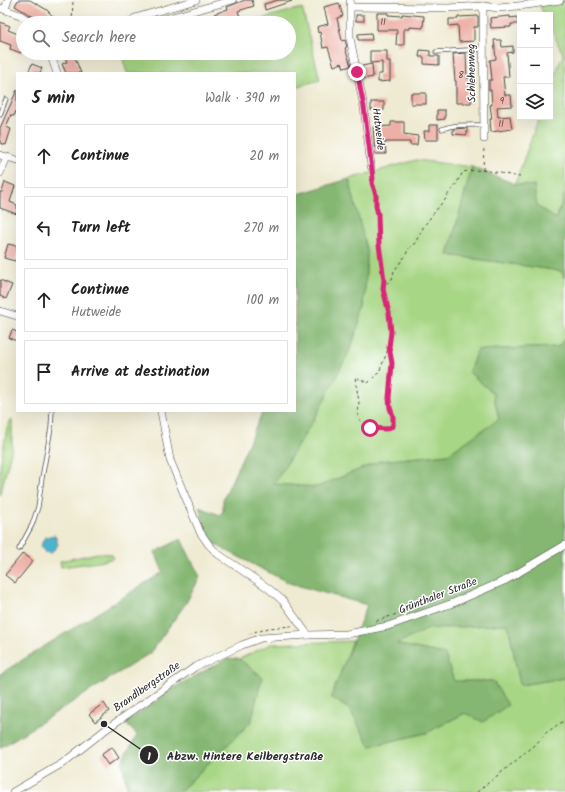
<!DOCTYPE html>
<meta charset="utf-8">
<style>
:root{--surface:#fff;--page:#f6f6f6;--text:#222;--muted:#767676;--line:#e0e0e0}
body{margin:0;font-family:Kalam,sans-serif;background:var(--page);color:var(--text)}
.controls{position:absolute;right:12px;top:12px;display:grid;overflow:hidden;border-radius:0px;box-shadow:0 4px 16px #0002}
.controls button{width:36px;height:36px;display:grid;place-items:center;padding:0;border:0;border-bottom:1px solid var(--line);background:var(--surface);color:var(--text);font:20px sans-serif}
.stop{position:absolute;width:12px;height:12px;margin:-9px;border:3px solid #db2777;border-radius:50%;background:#fff}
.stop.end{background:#db2777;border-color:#fff;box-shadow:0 1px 4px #0008}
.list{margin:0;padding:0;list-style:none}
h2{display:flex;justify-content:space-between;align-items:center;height:52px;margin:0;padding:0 16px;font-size:17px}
h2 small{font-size:13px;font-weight:400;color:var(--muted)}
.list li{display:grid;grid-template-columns:26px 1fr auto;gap:12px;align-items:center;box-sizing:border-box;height:64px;margin:0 8px 8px;padding:0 8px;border:1px solid var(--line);border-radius:0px}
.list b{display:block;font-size:15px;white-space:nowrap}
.list p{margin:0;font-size:13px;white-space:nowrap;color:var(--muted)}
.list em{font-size:13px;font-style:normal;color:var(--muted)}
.icon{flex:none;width:22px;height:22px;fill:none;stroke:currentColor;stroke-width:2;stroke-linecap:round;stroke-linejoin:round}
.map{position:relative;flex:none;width:565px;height:792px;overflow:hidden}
.search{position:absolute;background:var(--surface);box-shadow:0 4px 16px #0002;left:16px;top:16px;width:280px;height:44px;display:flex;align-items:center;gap:10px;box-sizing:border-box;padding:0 14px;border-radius:22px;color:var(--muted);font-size:15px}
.panel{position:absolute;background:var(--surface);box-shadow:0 4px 16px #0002;left:16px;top:72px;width:280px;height:340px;border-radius:0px}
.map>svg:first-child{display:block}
</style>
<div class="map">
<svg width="565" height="792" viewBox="0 0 565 792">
<rect width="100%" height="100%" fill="#fff"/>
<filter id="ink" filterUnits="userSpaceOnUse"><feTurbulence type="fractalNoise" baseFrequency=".025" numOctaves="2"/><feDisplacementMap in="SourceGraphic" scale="8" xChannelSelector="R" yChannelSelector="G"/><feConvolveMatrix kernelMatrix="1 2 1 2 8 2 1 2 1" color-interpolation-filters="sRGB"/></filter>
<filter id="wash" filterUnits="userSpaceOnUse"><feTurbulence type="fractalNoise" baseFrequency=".012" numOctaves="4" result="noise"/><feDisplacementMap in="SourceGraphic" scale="16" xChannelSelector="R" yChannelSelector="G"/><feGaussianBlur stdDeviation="0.9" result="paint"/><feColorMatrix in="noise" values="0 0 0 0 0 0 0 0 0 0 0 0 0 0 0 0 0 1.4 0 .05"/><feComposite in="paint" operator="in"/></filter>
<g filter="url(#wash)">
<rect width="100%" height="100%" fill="#efebd3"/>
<g fill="#a7d684" stroke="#698058">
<polygon points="537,0 565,0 565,194 556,219 537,206 515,184 539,117 550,117 550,88 563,54 550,27 550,15 544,15"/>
<polygon points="302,8 320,80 295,87 295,73 127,73 122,56 132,53 289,53 289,23 245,23"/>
<polygon points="416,160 472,167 448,255 562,271 565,281 565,338 558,347 477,350 469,372 493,393 499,420 448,454 380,461 317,487 274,484 317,414 364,308 367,254 349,179"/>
<polygon points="12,420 12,448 0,495 0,465 8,423"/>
<polygon points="98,553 111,554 114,558 99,562 61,567 60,561"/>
<polygon points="508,624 520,685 565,678 565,792 179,792 251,722 262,677 239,659 271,644 353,641 332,697 350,710 370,746 426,733 465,713 493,681 454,681 444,654 395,644 429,628"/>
</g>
<g fill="#85b772" stroke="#58714e">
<polygon points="472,167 515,184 534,186 537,206 556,219 565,194 565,281 561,271 448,255"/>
<polygon points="349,179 367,252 364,308 351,348 317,414 274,484 317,487 380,461 448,454 499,419 493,393 469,372 477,350 558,347 565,338 565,678 520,685 508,624 429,629 396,644 445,654 454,681 493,681 508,705 483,722 465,713 426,733 370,746 350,710 331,697 367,605 289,583 216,545 206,529 199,507 220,515 223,511 223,500 263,411 295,411 295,195"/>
<polygon points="181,539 200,577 186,603 150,653 0,748 0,674 163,572 155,552"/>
<polygon points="228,658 239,659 262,677 251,722 179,792 128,792 122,762 137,735 125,723 180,684"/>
</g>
<polygon fill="#4eb4cd" stroke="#3c707c" points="55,535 58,545 51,553 45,552 40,547 45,537"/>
<g id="blocks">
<g fill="#eeb0a6">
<polygon points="18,0 30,0 47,10 59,23 41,23 37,19 15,6"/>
<polygon points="245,0 252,0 254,6 238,11 240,17 233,20 232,18 218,23 214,14 228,9 227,7"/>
<polygon points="278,0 292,0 292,1 265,10 264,4"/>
<polygon points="339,3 343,16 337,18 342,41 345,40 347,47 345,48 351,66 344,68 342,63 334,66 328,47 323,48 320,32 318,33 317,27 328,24 324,7"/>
<polygon points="377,13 388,13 388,15 402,16 402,14 424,16 423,28 409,27 409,29 404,29 404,45 396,45 397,30 377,30"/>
<rect x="356" y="15" width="8" height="6"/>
<polygon points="478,16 478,27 474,27 474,41 459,42 458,25 449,26 449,19 458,19 458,17"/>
<polygon points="510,16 510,18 517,17 518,24 511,24 511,27 491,28 490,18"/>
<polygon points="0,22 10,26 8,30 23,36 23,47 21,53 10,49 11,45 0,41"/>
<polygon points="371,33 372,40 358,40 358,34"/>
<polygon points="494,40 501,40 502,47 513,46 513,52 507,53 509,77 503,77 505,95 511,95 512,106 497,107 498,117 510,116 512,129 491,132 490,119 492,119 490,105 492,105 491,90 489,90 489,80 492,80 490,60 496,59"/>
<polygon points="420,50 430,51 430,56 439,56 439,65 424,64 424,57 419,57"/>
<polygon points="370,51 387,51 387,61 390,61 390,81 378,82 378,74 382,74 382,62 370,63"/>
<polygon points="69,53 73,53 81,73 66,73 62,64 67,62 64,55"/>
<polygon points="466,53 467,78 475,78 475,84 471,84 471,103 456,103 456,81 455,81 453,54"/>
<polygon points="32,64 42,68 40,73 28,73"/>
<polygon points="372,64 373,77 363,79 362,66"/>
<polygon points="17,90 17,109 14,116 10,115 11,115 6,127 11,129 6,145 0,143 0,128"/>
<rect x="411" y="93" width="15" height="11"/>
<rect x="371" y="102" width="13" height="8"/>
<polygon points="437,110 445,110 445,119 437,120"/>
<polygon points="391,122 404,122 404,134 418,136 417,145 410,145 410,142 385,142 386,154 375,154 373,127 391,126"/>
<polygon points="429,125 438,125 438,140 425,140 424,131 429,131"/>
<polygon points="467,128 467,135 453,134 453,129"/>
<polygon points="5,182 15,186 10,202 17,205 17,214 0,208 0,192 2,192"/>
<polygon points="8,244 17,246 17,256 15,261 4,258"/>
<polygon points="0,280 12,285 6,299 0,296"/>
<polygon points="12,330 17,332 17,341 9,338"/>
<polygon points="23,553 33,561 15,583 5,575"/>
<polygon points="104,703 109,711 95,722 89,714"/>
<polygon points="112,747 119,758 108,765 101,755"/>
</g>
</g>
</g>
<g filter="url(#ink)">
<use href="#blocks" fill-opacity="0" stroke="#484844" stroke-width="1"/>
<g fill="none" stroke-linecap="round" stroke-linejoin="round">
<g stroke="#484844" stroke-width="5">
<g id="lane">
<polyline points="436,52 483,49"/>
<polyline points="0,115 6,99"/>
<path d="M442,129C455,124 470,125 484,125"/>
<polyline points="19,549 32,525 38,507 42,478 51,428 52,411"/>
</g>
</g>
<g stroke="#484844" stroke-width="8">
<g id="street">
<polyline points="350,0 350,38 364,107 371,166"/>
<polyline points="483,6 484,139"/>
<polyline points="351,7 448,8 483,6 499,8 527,5 560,0"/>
<polyline points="0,8 20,15 33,23"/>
<polyline points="5,9 8,0"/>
<polyline points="129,23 135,18 196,0"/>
<polyline points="150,23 233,0"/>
<polyline points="50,53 57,73"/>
<polyline points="0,155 17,160"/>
<polyline points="0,173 7,157"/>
<polyline points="0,311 17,316"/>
<polyline points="161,411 170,460 200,532 209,545 218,554 268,588 283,601 308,635"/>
<polyline points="13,792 63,763 105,730 195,667 242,645 261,638 308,635 347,634 388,626 453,603 506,580 565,545"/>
</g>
</g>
<g stroke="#484844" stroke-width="1" stroke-dasharray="3 3" stroke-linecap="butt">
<polyline points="72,23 73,0"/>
<polyline points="483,170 484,147"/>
<path d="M372,173V183L376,195V205L378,214L379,245L384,280L383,289L389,313L391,332L389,347L384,360L379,372L368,383L355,377C356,386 358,394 359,403C359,408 357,414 359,418C362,430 384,430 393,426C393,416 390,408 389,398C388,381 394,364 389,347"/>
<path d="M383,288L387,283L392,279L394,271L406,255L408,249L415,243L424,226L440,205L445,200L449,193L454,188L463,172C482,167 502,174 520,177"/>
<polyline points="376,621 438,600"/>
<polyline points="260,631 268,628 293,626"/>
<polyline points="249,634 257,631"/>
<polyline points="477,792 534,746 547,732 565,720"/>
</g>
<use href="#lane" stroke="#fff" stroke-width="3.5"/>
<use href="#street" stroke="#fff" stroke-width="7"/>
</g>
</g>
<g fill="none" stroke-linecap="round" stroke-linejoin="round" filter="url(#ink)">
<polyline stroke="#db2777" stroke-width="5" points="357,72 364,107 373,178 372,183 376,195 376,206 378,214 379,245 384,280 383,289 389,313 391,332 389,347 392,363 389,398 390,408 393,416 393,426 386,429 370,428"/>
</g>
<g text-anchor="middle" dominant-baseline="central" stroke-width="3" stroke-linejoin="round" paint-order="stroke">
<g font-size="9" fill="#5c4c4a">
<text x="383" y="22">11</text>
<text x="461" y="75">8</text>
<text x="502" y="101">9</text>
<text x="501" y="124">11</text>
</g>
<g font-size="11" fill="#2b2b2b" stroke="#fff">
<text transform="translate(472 73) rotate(-91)">Schlehenweg</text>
<text transform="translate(378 129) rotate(83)">Hutweide</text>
<text transform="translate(438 596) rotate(-21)">Grünthaler Straße</text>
<text transform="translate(147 687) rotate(-35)">Brandlbergstraße</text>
</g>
</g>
<path fill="none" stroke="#2b2b2b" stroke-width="1.5" d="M104 724L149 755"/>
<g fill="#2b2b2b" stroke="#fff" stroke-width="1.5">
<circle cx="104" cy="724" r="4"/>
<circle cx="149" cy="755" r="10"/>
</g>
<g font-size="12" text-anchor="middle" font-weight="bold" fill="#fff">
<text x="149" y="760">1</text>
</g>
<g font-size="12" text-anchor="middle" font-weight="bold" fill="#2b2b2b" stroke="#fff" stroke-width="3" stroke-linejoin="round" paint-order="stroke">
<text x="245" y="760">Abzw. Hintere Keilbergstraße</text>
</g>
</svg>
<div class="controls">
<button>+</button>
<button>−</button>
<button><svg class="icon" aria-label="layers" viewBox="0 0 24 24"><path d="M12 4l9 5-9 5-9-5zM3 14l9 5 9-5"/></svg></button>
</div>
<div class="stop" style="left:370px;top:428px"></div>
<div class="stop end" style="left:357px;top:72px"></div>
<div class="search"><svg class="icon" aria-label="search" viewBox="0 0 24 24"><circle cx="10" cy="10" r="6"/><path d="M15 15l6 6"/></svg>Search here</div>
<section class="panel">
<h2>5 min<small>Walk · 390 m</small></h2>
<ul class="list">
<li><svg class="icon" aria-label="ahead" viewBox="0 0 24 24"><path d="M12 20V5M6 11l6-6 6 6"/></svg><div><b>Continue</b></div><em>20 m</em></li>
<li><svg class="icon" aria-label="left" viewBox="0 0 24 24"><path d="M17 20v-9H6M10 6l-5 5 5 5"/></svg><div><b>Turn left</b></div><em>270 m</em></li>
<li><svg class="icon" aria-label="ahead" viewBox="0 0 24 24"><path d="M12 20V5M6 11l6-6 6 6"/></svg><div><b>Continue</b><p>Hutweide</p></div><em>100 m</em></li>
<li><svg class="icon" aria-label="arrive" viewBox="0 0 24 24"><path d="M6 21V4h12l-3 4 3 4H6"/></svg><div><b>Arrive at destination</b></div></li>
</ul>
</section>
</div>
